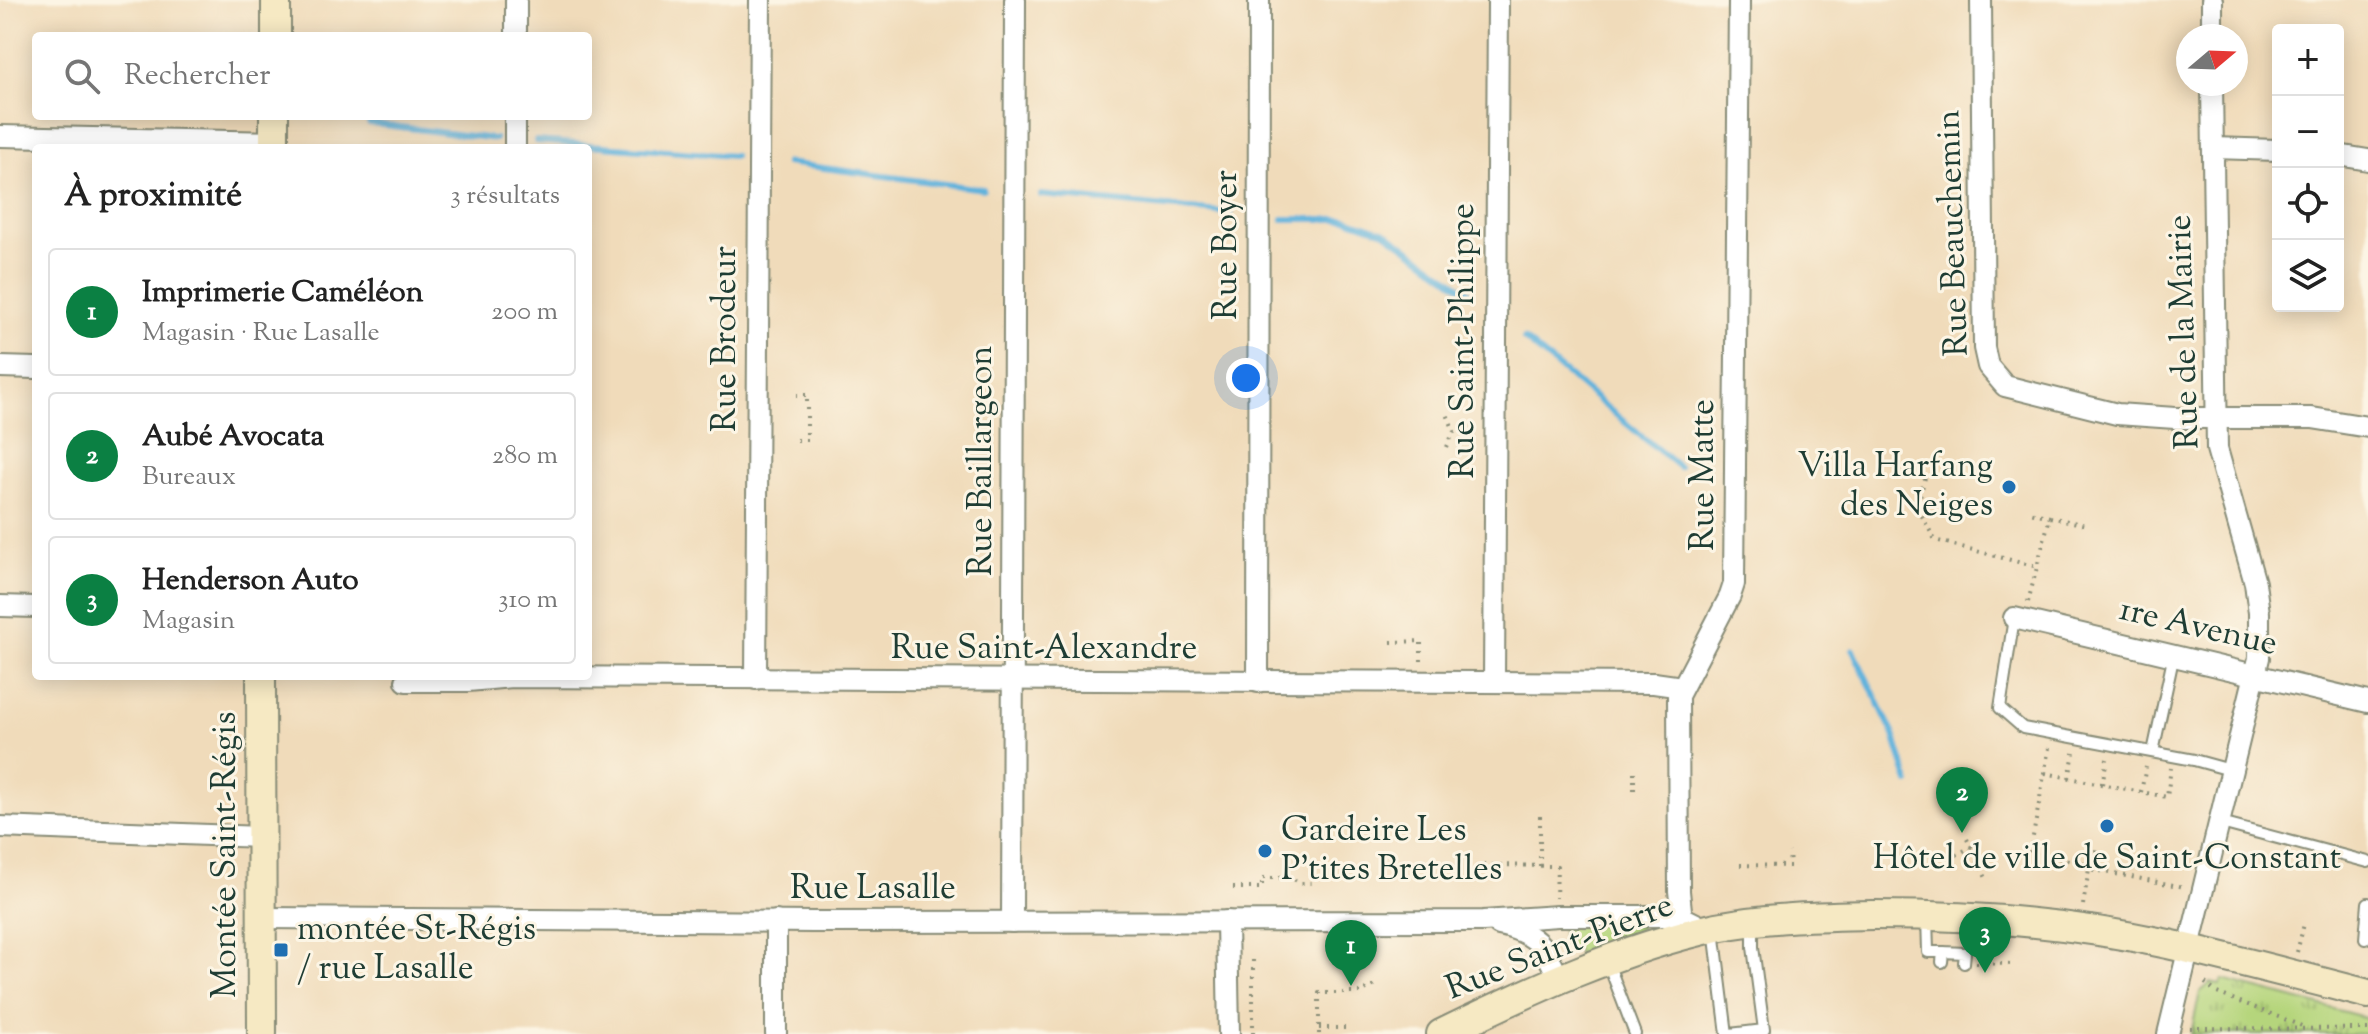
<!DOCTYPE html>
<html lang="fr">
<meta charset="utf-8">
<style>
:root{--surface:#fff;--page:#f6f6f6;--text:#222;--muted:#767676;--line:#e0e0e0;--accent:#0b8043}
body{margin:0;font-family:"Sorts Mill Goudy",serif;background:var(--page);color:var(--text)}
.controls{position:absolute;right:24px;top:24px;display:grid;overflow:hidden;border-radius:8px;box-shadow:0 4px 20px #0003}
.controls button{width:72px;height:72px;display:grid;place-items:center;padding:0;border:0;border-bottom:2px solid var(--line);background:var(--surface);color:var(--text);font:40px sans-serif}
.compass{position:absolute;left:2176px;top:24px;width:72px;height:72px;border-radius:50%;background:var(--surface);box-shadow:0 4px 20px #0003;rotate:71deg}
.you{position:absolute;left:1246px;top:378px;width:28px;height:28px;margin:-20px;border:6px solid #fff;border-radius:50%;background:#1a73e8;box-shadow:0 0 0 12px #1a73e833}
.badge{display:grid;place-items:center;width:52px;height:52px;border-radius:50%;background:var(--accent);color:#fff;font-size:26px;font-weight:700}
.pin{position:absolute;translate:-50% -66px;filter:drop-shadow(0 2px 4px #0008)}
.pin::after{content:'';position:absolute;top:42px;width:28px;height:24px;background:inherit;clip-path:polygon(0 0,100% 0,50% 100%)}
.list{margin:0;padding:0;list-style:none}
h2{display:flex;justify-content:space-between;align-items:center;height:104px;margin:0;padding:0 32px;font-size:34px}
h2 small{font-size:26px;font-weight:400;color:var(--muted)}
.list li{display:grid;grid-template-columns:52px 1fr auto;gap:24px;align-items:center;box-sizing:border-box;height:128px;margin:0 16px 16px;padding:0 16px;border:2px solid var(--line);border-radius:8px}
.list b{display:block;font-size:30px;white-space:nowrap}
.list p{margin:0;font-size:26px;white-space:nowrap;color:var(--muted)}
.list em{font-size:26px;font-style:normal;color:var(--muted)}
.icon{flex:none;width:44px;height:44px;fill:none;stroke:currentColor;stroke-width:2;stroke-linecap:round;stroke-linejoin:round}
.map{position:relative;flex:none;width:2368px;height:1034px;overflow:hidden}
.search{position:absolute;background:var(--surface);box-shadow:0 4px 20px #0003;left:32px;top:32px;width:560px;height:88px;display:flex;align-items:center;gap:20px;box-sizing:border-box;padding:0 28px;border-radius:8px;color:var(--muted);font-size:30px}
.panel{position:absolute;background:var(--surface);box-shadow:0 4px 20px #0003;left:32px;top:144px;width:560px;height:536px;border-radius:8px}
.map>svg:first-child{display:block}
</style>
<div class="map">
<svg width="2368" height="1034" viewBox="0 0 2368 1034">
<defs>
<pattern id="park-tufts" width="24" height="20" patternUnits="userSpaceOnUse" patternTransform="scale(2)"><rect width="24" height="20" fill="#b5d57c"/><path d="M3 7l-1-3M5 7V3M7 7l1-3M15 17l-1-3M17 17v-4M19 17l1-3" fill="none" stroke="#93ae66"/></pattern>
</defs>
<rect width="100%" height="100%" fill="#fcf5e5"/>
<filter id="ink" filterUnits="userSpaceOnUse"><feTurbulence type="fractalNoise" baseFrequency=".0125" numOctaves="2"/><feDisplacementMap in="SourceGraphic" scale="16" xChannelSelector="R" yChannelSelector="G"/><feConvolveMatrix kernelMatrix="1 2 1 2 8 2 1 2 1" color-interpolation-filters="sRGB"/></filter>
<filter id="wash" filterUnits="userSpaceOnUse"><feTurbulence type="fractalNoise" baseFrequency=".006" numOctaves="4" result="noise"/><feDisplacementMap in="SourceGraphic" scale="32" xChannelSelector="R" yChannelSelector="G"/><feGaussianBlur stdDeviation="1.8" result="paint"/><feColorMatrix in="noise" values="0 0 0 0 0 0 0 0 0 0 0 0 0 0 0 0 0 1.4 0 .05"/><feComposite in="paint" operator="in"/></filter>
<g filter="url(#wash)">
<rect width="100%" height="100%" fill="#f0dbba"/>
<polygon fill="#b5d57c" stroke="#6a8958" stroke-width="2" points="1561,922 1640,925 1641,928 1577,955 1577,950 1564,947"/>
<polygon fill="url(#park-tufts)" stroke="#6a8958" stroke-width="2" points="2223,980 2368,1018 2368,1034 2191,1034 2200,992 2211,983 2220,985"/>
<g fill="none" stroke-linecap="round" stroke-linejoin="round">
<g stroke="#61b2dc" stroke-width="6">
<polyline points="369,123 495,139"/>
<polyline points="536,141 734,156"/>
<polyline points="786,163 983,189"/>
<polyline points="1041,195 1230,213"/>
<polyline points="1283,219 1347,219 1385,232 1471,294"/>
<polyline points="1524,339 1679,467"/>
<polyline points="1853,650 1894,735 1909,783"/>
</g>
</g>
</g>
<g filter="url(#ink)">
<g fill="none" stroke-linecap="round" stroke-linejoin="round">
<g stroke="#888c77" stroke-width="14">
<g id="lane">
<polyline points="2014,618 2000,708 2023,728 2194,760 2234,771"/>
<polyline points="2153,752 2174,654"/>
<polyline points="2221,823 2368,862"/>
<polyline points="1927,916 1928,952 1943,952"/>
<polyline points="1714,930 1727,1034"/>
<polyline points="2365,939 2368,903"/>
<polyline points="1942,962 1943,952 1965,953 1964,963"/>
<polyline points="1608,963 1635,1034"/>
<polyline points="1730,1034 1764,1030 1753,947 1753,923"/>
</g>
</g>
<g stroke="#888c77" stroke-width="24">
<g id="street">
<polyline points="1981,0 1984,348 1988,366 2005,386 2117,414 2175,418 2312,418 2368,427"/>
<polyline points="2212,0 2212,36"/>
<polyline points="516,36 516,0"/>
<polyline points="0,136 274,142"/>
<polyline points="515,148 515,116"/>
<polyline points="2213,148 2278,150"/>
<polyline points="2338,155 2368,160"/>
<polyline points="0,367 36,368"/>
<polyline points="0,606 36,607"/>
<polyline points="2014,618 2368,702"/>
<polyline points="756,679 760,0"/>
<polyline points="406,681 468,681 512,677 1654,683 1682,687"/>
<polyline points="1258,682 1259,0"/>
<polyline points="1494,682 1498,0"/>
<polyline points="0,827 261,837"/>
<polyline points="262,918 814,922 1483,921 1558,916 1680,916 1708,930"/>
<polyline points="1227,921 1229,1034"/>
<polyline points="1012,922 1015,0"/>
<path d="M1499,925C1536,933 1545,945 1559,980"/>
<polyline points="1683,929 1679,891 1678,696 1730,596 1734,584 1739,0"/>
<polyline points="776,1034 776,921"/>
<polyline points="2168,1034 2259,658 2259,613 2255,583 2217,449 2212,84"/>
</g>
</g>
<g stroke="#888c77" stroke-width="32">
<g id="secondary">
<polyline points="276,36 276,0"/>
<polyline points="274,148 274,116"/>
<polyline points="261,676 262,1034"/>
<path d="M1441,1034C1529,991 1621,948 1717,927C1768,917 1822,916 1874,915C1973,915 2072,923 2168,944C2235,959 2302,977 2368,994"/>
</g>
</g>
<g stroke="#888c77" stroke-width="4" stroke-dasharray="2 6" stroke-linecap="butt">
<polyline points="797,440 807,440 807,395 797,395"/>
<polyline points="1447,447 1454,431 1447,414"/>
<polyline points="1925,478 1917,507 1935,540 2037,567"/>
<polyline points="2050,517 2086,525 2086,528"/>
<polyline points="2028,602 2050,517 2030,512"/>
<polyline points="1391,642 1421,641 1421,663"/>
<polyline points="2049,748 2030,853 2090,864 2089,869"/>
<polyline points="2045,773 2167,797 2171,768"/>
<polyline points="2069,778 2074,753"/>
<polyline points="2102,784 2107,759"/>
<polyline points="1634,790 1634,769"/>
<polyline points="2141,792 2146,767"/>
<polyline points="1967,839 1971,847"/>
<polyline points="1949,859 1971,847 1987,880"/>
<polyline points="2167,860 2188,864"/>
<polyline points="2090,864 2093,864 2097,849"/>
<polyline points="1484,865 1557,866 1556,898"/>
<polyline points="1740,865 1790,866 1789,852"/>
<polyline points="1540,866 1540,813"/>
<polyline points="1233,888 1262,888 1262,878 1292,878 1300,883 1314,883"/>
<polyline points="2083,905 2089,869 2184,887"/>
<polyline points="2297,952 2304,924"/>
<polyline points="1976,963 2014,964"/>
<polyline points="2205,983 2217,993 2307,1028"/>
<polyline points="1319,1028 1346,1028"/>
<polyline points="2190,1028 2368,1029"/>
<polyline points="1253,1034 1253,959"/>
<polyline points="1319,1034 1319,993 1362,993 1378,983"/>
</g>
<use href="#lane" stroke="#fff" stroke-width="10"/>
<use href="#street" stroke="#fff" stroke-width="20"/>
<use href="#secondary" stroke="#f6e9c3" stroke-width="28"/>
</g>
</g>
<g fill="#1f6fb2" stroke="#fcf5e5" stroke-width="3">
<circle cx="2009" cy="487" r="8"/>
<circle cx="2107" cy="826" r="8"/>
<circle cx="1265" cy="851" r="8"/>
<rect x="273" y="942" width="16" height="16" rx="4"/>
</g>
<g text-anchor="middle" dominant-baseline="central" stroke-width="6" stroke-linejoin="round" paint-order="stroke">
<g font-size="34" fill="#1f3d34" stroke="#fcf5e5">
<text transform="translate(1954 233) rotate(-92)">Rue Beauchemin</text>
<text transform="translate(1227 245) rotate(-90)">Rue Boyer</text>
<text transform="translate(2185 332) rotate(-92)">Rue de la Mairie</text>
<text transform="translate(726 339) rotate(-90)">Rue Brodeur</text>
<text transform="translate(1464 341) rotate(-90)">Rue Saint-Philippe</text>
<text transform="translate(982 461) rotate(-90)">Rue Baillargeon</text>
<text transform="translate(1704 475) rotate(-90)">Rue Matte</text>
<text transform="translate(2198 628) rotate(13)">1re Avenue</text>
<text x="1044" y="649">Rue Saint-Alexandre</text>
<text transform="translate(226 855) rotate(-90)">Montée Saint-Régis</text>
<text x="873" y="889">Rue Lasalle</text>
<text transform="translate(1560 948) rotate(-21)">Rue Saint-Pierre</text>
</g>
<g font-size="34" fill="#1f3d34" stroke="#fcf5e5" text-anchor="start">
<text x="1993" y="467" text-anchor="end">Villa Harfang<tspan x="1993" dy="39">des Neiges</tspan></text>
<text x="1281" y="831">Gardeire Les<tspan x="1281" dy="39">P'tites Bretelles</tspan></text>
<text x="2107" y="859" text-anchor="middle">Hôtel de ville de Saint-Constant</text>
<text x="297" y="930">montée St-Régis<tspan x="297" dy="39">/ rue Lasalle</tspan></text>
</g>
</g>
</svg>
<div class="controls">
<button>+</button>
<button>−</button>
<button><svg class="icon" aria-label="locate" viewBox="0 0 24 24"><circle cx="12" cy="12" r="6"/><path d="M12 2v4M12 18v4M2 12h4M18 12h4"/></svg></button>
<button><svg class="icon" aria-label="layers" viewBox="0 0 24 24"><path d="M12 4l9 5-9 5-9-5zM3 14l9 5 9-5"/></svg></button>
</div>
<svg class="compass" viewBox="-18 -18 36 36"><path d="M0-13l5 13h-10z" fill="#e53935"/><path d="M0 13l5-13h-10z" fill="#767676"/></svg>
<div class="you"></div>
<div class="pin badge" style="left:1351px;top:986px">1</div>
<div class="pin badge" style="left:1962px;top:833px">2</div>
<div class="pin badge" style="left:1985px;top:973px">3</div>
<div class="search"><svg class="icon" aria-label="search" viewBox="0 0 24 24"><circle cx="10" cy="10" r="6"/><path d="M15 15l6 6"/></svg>Rechercher</div>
<section class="panel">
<h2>À proximité<small>3 résultats</small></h2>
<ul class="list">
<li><span class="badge">1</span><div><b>Imprimerie Caméléon</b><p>Magasin · Rue Lasalle</p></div><em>200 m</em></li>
<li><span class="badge">2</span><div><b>Aubé Avocata</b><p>Bureaux</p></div><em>280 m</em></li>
<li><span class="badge">3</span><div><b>Henderson Auto</b><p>Magasin</p></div><em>310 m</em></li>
</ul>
</section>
</div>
